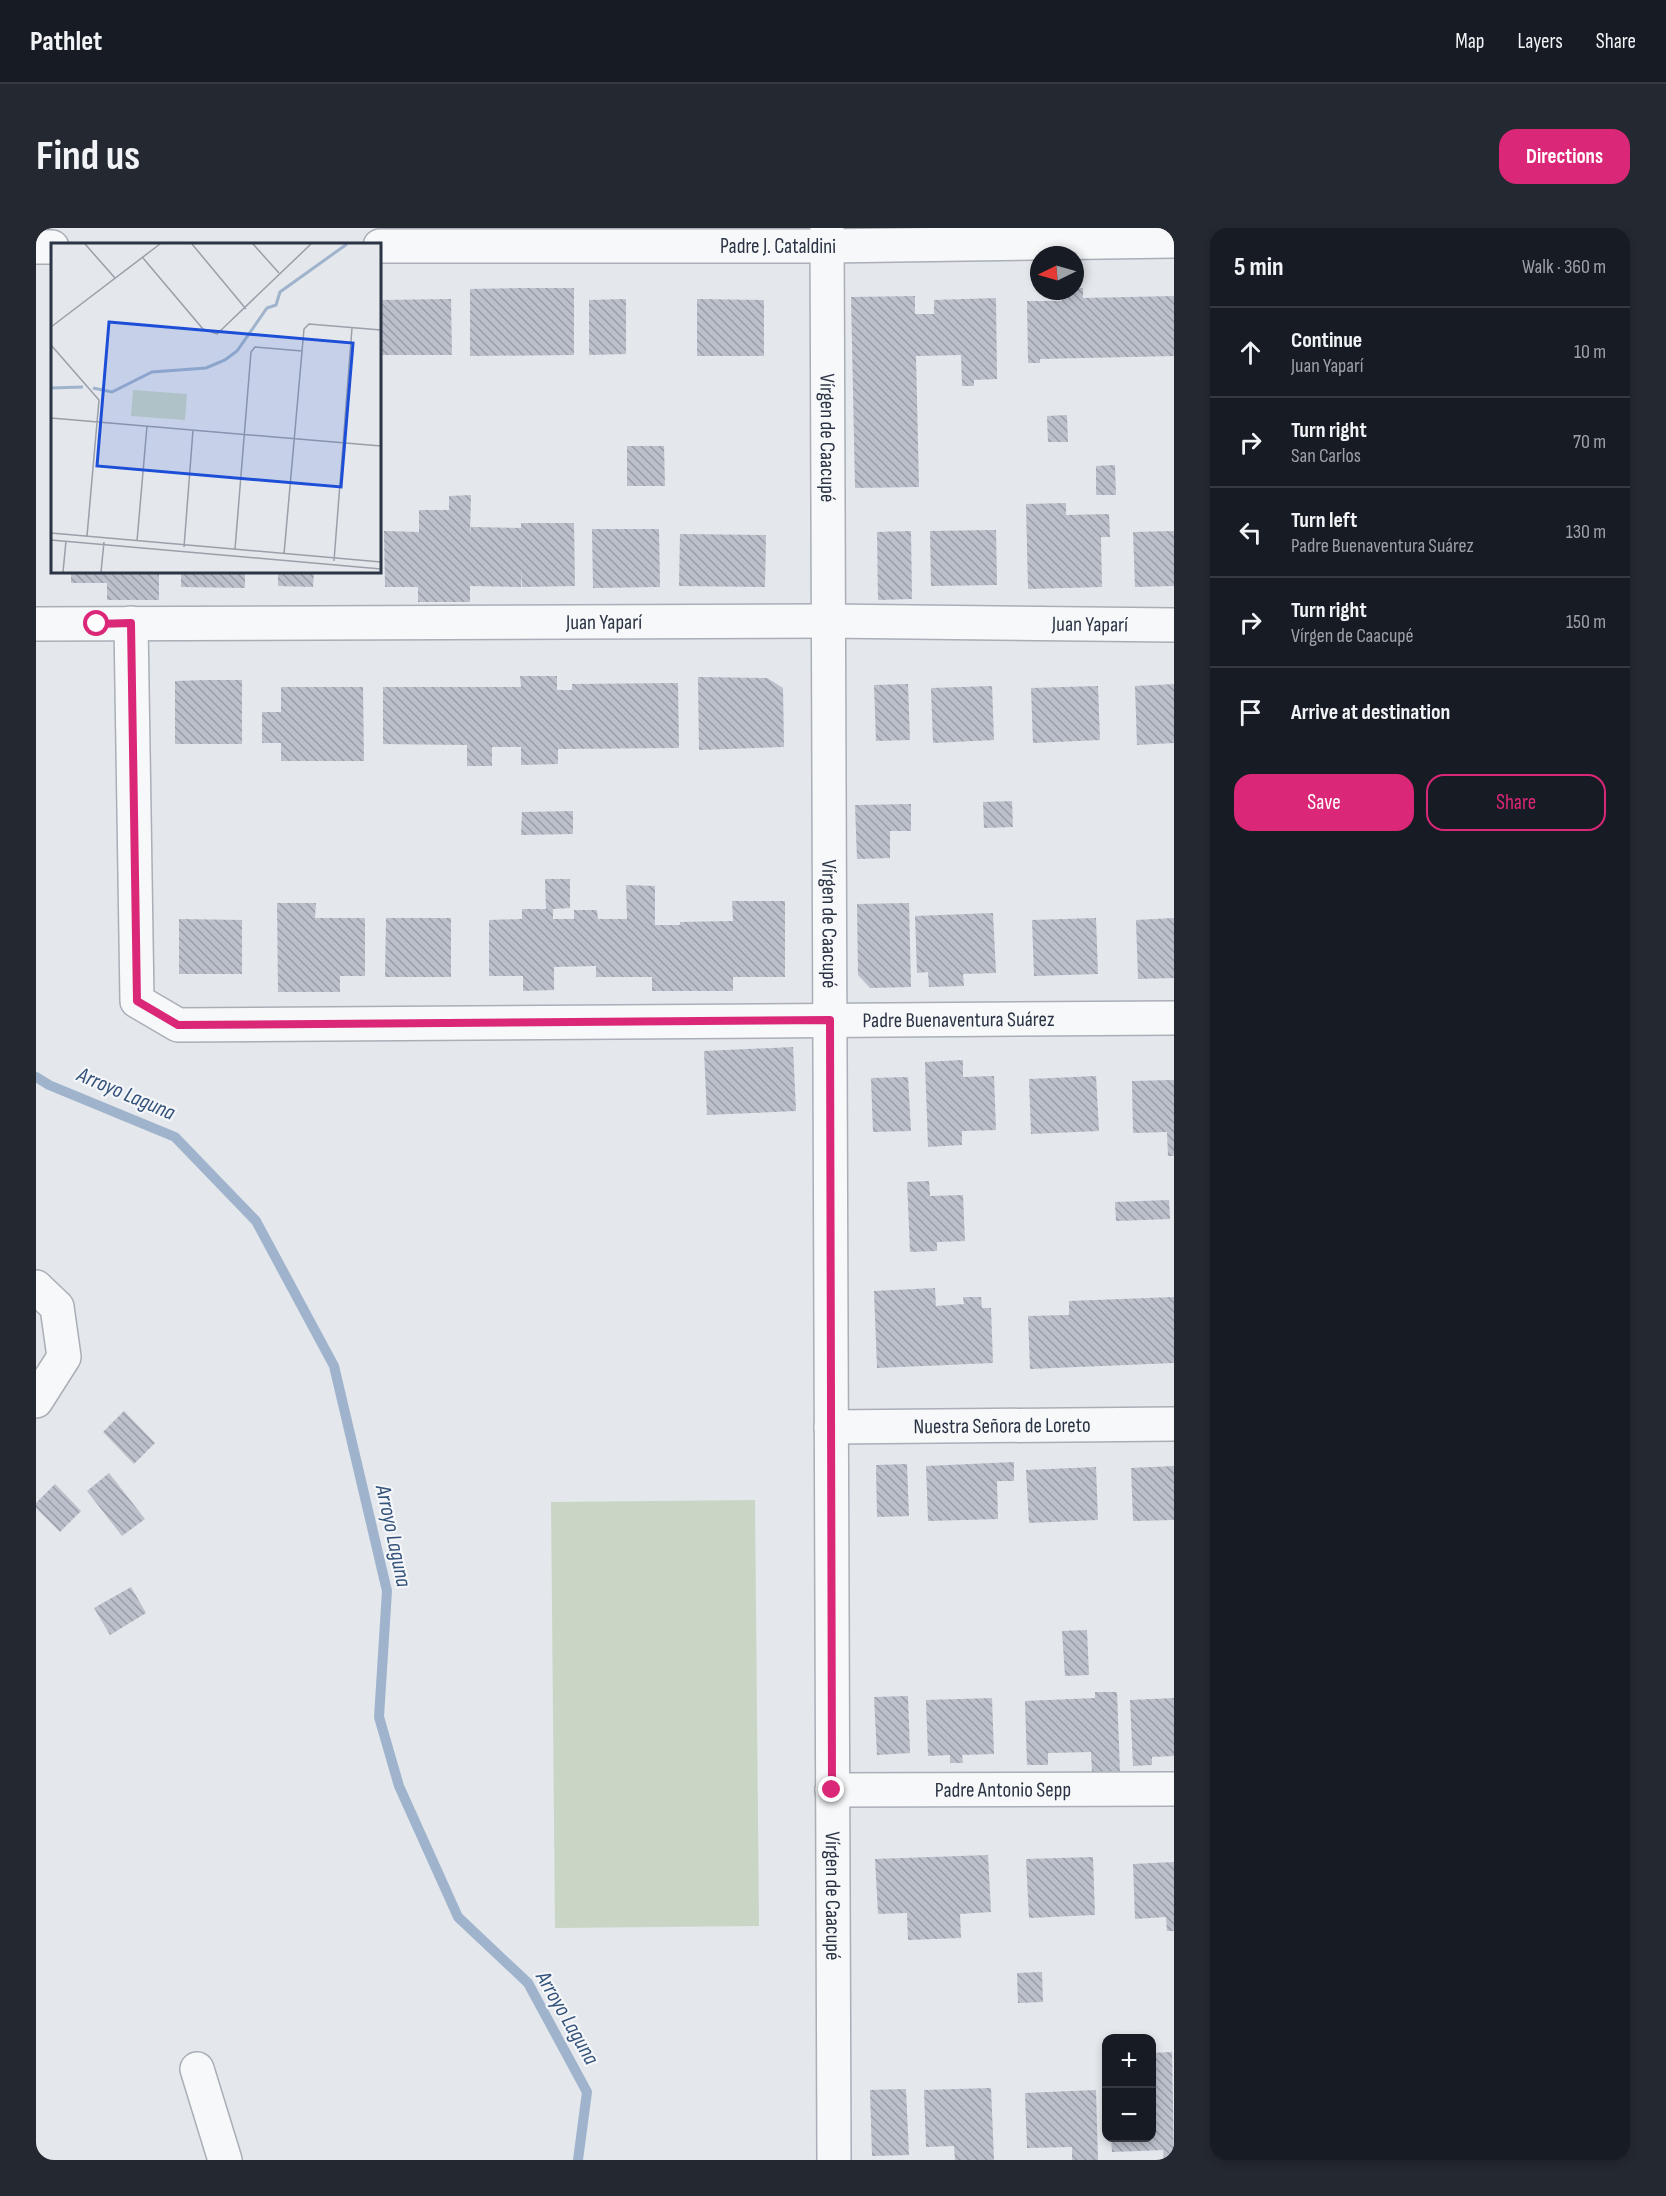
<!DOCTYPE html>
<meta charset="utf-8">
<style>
:root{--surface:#171b24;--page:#242831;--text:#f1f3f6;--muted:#9ea1a6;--line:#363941;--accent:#db2777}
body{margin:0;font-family:"Sofia Sans Condensed",sans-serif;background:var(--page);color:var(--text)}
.controls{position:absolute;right:18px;bottom:18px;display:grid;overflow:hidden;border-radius:12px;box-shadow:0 3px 9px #0003}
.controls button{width:54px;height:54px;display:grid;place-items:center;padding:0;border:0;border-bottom:2px solid var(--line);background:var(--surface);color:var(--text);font:30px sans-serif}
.compass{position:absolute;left:994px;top:18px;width:54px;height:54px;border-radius:50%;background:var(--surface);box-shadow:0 3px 9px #0003;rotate:265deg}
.stop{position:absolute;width:18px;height:18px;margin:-14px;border:4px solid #db2777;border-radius:50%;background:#fff}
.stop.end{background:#db2777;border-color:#fff;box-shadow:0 2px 6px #0008}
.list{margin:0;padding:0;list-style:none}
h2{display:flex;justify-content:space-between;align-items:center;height:78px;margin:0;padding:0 24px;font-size:26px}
h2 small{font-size:20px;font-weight:400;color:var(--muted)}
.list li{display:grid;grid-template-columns:39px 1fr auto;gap:18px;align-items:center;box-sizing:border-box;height:90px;padding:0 24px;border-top:2px solid var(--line)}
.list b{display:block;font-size:22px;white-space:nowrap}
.list p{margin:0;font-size:20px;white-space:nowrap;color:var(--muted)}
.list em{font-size:20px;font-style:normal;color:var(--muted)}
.actions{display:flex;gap:12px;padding:18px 24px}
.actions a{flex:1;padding:14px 0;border:2px solid var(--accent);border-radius:18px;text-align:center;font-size:21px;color:var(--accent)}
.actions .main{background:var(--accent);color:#fff}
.icon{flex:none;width:33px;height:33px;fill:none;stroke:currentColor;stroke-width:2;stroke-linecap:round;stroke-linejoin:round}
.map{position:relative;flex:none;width:1138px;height:1932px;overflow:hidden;border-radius:18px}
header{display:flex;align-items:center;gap:36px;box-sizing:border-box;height:84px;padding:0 30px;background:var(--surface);border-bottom:2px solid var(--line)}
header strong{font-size:28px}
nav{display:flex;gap:33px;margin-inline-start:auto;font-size:21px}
.intro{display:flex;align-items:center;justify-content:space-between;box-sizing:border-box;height:144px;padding:0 36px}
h1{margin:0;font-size:42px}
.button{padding:15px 27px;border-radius:18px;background:var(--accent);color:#fff;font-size:21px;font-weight:700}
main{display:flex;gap:36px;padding:0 36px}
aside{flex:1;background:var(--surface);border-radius:18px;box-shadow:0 3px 9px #0003}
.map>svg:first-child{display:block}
</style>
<header>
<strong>Pathlet</strong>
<nav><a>Map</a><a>Layers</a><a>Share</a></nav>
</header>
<div class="intro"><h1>Find us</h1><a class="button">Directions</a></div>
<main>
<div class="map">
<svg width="1138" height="1932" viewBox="0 0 1138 1932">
<defs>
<pattern id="building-back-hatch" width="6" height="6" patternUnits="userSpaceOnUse" patternTransform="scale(1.5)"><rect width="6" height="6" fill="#bbc0ca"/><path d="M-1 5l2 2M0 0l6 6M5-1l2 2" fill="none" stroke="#989da6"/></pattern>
</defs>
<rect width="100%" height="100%" fill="#e4e7ec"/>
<polygon fill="#c9d6c5" points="719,1272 723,1698 519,1700 515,1274"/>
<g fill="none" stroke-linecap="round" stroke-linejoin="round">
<polyline stroke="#9fb4cc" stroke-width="10" points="0,849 13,857 139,909 220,993 298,1138 351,1363 343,1489 363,1558 422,1689 492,1755 551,1864 542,1932"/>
</g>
<g fill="url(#building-back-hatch)">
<polygon points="485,60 538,60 538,127 434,128 434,61"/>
<polygon points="1039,60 1047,60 1047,70 1138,68 1138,128 1004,131 1004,135 992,135 991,73 1026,73 1026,63 1039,63"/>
<polygon points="879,68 879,86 898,86 898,72 960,70 961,151 938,152 938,158 926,158 925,127 880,128 883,259 819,260 815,69"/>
<polygon points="415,71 416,127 344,127 344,72"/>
<polygon points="590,71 590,126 553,127 553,72"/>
<polygon points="661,71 728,72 728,128 661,128"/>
<polygon points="1031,187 1032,214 1012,214 1011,188"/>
<polygon points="591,218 628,218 629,258 591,258"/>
<polygon points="1079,237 1080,267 1060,267 1060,238"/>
<polygon points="435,267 434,306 435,299 485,300 485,295 538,295 539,358 486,359 485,340 485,359 434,358 434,374 382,374 382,359 349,359 348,303 383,304 383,282 413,282 413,268"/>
<polygon points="1030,275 1030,287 1073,286 1074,309 1065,309 1066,359 992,361 990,276"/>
<polygon points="556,301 623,301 624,359 557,360"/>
<polygon points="960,302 961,357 895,358 894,303"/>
<polygon points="875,303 876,371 842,372 841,304"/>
<polygon points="1138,303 1138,358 1099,359 1097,304"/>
<polygon points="644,306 730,307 729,359 643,358"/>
<polygon points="35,344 123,344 123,372 71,372 71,355 35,355"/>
<polygon points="145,344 209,344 209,360 145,359"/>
<polygon points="242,344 278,344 277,359 242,358"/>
<polygon points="484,448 521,448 521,462 536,462 536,456 642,455 643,520 522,521 522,536 485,537 485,519 456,519 456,538 431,538 431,517 347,516 347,459 485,459"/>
<polygon points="662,449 731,450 747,460 748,519 663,522"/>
<polygon points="173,452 206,452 206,516 139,516 139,453"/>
<polygon points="872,456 874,512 840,513 838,457"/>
<polygon points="1138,456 1138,515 1101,517 1099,458"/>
<polygon points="956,458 958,512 897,515 895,460"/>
<polygon points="1062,458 1064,512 997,515 995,460"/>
<polygon points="245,459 327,459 328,533 245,533 245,515 226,515 226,484 245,484"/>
<polygon points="976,573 977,599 948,600 947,574"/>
<polygon points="875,576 875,603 854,603 854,630 821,631 819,577"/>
<polygon points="537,583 537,606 485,607 486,584"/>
<polygon points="509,651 534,651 534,680 517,681 517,691 538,691 538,682 561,682 562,691 591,691 590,657 619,658 619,697 644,697 644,694 697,693 696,673 749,673 749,749 697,749 697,763 616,763 616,749 560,749 560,738 518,739 518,762 487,763 487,748 453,748 453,692 486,691 486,681 510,681"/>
<polygon points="241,675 280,675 279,690 329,690 329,748 304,748 304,764 242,764"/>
<polygon points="873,675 875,759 834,760 822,747 821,676"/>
<polygon points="957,685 960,745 927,746 928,758 893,759 892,744 881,745 879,688"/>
<polygon points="350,690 415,690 415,749 349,749"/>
<polygon points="1060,690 1062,746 998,748 996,692"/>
<polygon points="1138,690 1138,750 1102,751 1100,692"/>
<polygon points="143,691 206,692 206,746 143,746"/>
<polygon points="757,819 760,883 671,887 668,823"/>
<polygon points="927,832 927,849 958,848 960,902 926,903 926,917 892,919 889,834"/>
<polygon points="1060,848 1063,903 995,906 993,851"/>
<polygon points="872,849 875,903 837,904 835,850"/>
<polygon points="1138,852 1138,928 1132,928 1131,904 1097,905 1096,853"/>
<polygon points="893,953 894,968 927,967 929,1013 901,1014 901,1023 874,1024 871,954"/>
<polygon points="1133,972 1134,991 1080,993 1079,974"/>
<polygon points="899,1060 900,1078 928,1076 927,1069 945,1069 946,1080 955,1080 957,1135 841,1140 838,1063"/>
<polygon points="1138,1069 1138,1135 994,1141 992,1088 1033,1087 1033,1073"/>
<polygon points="88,1183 119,1215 98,1236 67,1204"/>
<polygon points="978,1234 978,1253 961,1253 962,1291 892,1293 890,1238"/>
<polygon points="871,1236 873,1288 841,1289 840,1237"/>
<polygon points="1138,1238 1138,1292 1097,1293 1095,1240"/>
<polygon points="1060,1239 1062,1292 993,1295 990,1242"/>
<polygon points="73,1245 109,1291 86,1308 51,1263"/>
<polygon points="19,1256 45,1283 24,1304 0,1280 0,1275"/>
<polygon points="95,1359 110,1385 74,1407 58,1380"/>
<polygon points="1051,1402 1053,1447 1029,1448 1026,1403"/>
<polygon points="1059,1464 1081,1464 1084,1543 1056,1544 1055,1524 1012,1525 1012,1537 991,1537 989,1473 1059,1470"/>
<polygon points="872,1468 874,1525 841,1527 838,1469"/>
<polygon points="956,1470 958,1526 926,1527 927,1535 914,1535 914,1527 892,1528 890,1472"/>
<polygon points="1138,1470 1138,1528 1116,1529 1116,1537 1097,1538 1094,1472"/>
<polygon points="952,1627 955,1684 924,1686 925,1710 872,1712 871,1685 842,1686 839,1631"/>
<polygon points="1057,1629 1059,1687 993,1690 990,1631"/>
<polygon points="1138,1634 1138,1703 1131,1703 1130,1689 1099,1691 1097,1636"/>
<polygon points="1006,1744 1007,1774 982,1775 981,1745"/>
<polygon points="1136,1824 1138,1932 1128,1932 1127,1922 1076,1924 1075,1910 1116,1910 1116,1825"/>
<polygon points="955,1860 958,1932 919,1932 918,1918 890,1919 888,1862"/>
<polygon points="870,1861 873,1927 836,1928 834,1862"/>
<polygon points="1060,1862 1062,1932 1036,1932 1036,1919 991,1920 989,1865"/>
</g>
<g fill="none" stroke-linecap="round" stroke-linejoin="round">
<g stroke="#a9aeb7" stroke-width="36">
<g id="minor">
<path id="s1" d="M791,0L798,1932"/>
<path id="s2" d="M344,18H791L1138,13"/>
<polyline points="0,19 16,19"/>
<path id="s3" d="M95,395L101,773L142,797L1138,790"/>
<path id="s4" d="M0,396L792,393L1138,397"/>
<polyline points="0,1059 21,1079 28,1129 0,1173"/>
<path id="s5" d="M795,1199L1138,1196"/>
<path id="s6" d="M796,1562L1138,1561"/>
<polyline points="161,1841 189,1932"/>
</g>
</g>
<use href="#minor" stroke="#f7f8fa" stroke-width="33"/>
</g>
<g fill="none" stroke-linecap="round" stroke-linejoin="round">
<polyline stroke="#db2777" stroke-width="8" points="61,396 95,395 101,773 142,797 794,792 796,1562"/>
</g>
<g text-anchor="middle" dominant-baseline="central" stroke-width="4.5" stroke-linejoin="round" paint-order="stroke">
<g font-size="21" fill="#2b3445" stroke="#f4f6f9">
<text stroke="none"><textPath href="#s2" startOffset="398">Padre J. Cataldini</textPath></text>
<text stroke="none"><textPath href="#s1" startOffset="210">Vírgen de Caacupé</textPath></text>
<text stroke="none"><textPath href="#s4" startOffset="568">Juan Yaparí</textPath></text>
<text stroke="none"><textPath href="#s4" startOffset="1054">Juan Yaparí</textPath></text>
<text stroke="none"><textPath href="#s1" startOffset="696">Vírgen de Caacupé</textPath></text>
<text stroke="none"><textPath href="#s3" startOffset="1206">Padre Buenaventura Suárez</textPath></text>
<text stroke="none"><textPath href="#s5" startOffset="171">Nuestra Señora de Loreto</textPath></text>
<text stroke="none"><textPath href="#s6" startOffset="171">Padre Antonio Sepp</textPath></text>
<text stroke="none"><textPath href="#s1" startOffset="1668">Vírgen de Caacupé</textPath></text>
</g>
<g font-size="22" font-style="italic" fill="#34527a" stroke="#f4f6f9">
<text transform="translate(90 866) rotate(23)">Arroyo Laguna</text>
<text transform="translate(357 1308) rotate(78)">Arroyo Laguna</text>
<text transform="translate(531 1790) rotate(60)">Arroyo Laguna</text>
</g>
</g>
<g transform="translate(15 15)">
<rect width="330" height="330" fill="#e4e7ec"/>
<path d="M82,147L136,151L134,177L80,173Z" fill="#c9d6c5"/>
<path fill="none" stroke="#9fb4cc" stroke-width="3" d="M0,145L32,144M42,145L61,149L101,129L155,125L174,117L186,108L216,65L225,62L229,49L296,1"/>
<path fill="none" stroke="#9a9fa9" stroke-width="1.5" d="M34,1L64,35M141,1L195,66M202,1L228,30M92,15L152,86L166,91L260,1M0,84L109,1M0,102L48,157L36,293M0,175L330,203M0,290L330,319M0,297L330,326M86,298L96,183M133,304L142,187M184,306L200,109L204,104L251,108M233,311L253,86L258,81L330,87M283,318L301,85M12,329L15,298M50,329L53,299"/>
<path fill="#1d4ed8" fill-opacity="0.15" stroke="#1d4ed8" stroke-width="3" d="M58,79L302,100L290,244L46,223Z"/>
<rect width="330" height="330" fill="none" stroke="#2b3445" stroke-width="3"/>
</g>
</svg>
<div class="controls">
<button>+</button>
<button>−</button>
</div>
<svg class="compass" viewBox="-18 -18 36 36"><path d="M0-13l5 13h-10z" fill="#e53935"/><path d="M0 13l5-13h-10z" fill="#9ea1a6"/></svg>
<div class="stop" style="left:61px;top:396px"></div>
<div class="stop end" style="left:796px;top:1562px"></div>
</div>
<aside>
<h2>5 min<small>Walk · 360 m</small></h2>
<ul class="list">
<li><svg class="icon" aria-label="ahead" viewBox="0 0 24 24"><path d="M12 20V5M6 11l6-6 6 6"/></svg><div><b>Continue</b><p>Juan Yaparí</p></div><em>10 m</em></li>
<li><svg class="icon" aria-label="right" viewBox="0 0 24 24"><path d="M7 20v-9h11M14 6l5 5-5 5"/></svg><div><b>Turn right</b><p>San Carlos</p></div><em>70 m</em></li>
<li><svg class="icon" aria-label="left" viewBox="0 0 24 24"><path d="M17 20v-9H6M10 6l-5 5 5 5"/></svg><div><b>Turn left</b><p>Padre Buenaventura Suárez</p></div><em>130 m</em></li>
<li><svg class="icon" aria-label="right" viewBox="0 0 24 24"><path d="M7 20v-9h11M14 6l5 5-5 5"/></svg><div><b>Turn right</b><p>Vírgen de Caacupé</p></div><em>150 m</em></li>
<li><svg class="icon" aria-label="arrive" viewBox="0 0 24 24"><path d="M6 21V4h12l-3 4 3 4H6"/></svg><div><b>Arrive at destination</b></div></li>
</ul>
<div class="actions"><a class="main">Save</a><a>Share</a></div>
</aside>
</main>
